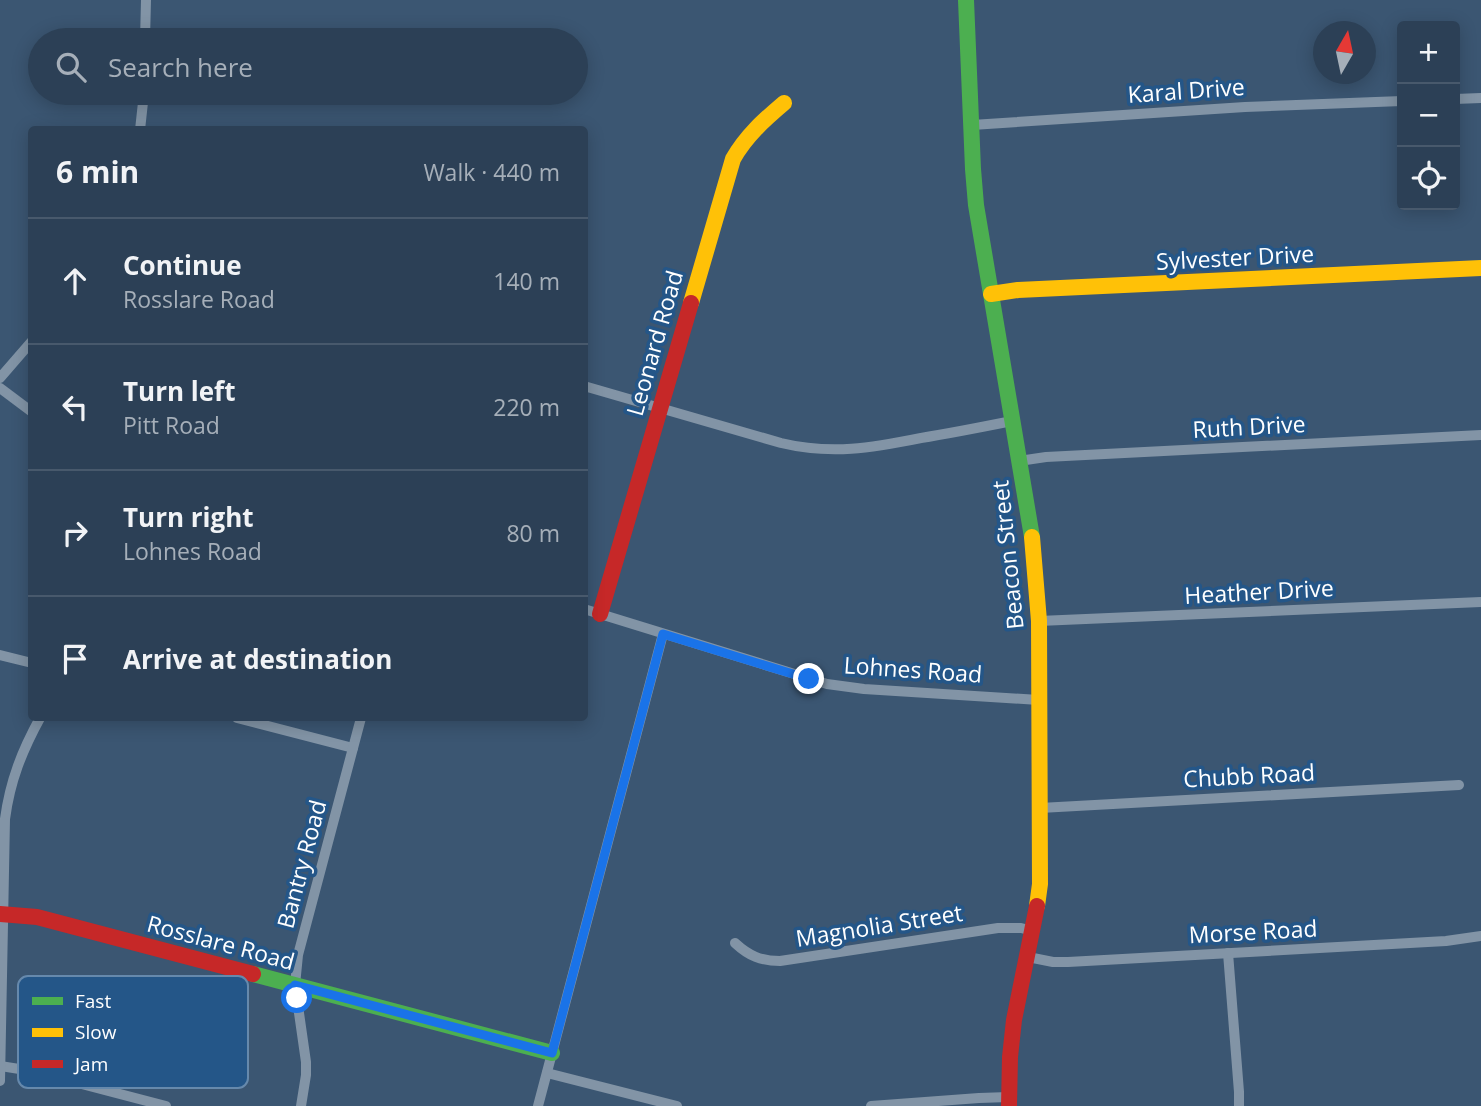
<!DOCTYPE html>
<meta charset="utf-8">
<style>
:root{--surface:#2c4056;--page:#384b60;--text:#f1f3f6;--muted:#a6afb9;--line:#48596c}
body{margin:0;font-family:"Open Sans",sans-serif;background:var(--page);color:var(--text)}
.controls{position:absolute;right:21px;top:21px;display:grid;overflow:hidden;border-radius:7px;box-shadow:0 4px 18px #0003}
.controls button{width:63px;height:63px;display:grid;place-items:center;padding:0;border:0;border-bottom:2px solid var(--line);background:var(--surface);color:var(--text);font:35px sans-serif}
.compass{position:absolute;left:1313px;top:21px;width:63px;height:63px;border-radius:50%;background:var(--surface);box-shadow:0 4px 18px #0003;rotate:9deg}
.stop{position:absolute;width:21px;height:21px;margin:-16px;border:5px solid #1a73e8;border-radius:50%;background:#fff}
.stop.end{background:#1a73e8;border-color:#fff;box-shadow:0 2px 7px #0008}
.list{margin:0;padding:0;list-style:none}
h2{display:flex;justify-content:space-between;align-items:center;height:91px;margin:0;padding:0 28px;font-size:30px}
h2 small{font-size:23px;font-weight:400;color:var(--muted)}
.list li{display:grid;grid-template-columns:46px 1fr auto;gap:21px;align-items:center;box-sizing:border-box;height:126px;padding:0 28px;border-top:2px solid var(--line)}
.list b{display:block;font-size:26px;white-space:nowrap}
.list p{margin:0;font-size:23px;white-space:nowrap;color:var(--muted)}
.list em{font-size:23px;font-style:normal;color:var(--muted)}
.icon{flex:none;width:38px;height:38px;fill:none;stroke:currentColor;stroke-width:2;stroke-linecap:round;stroke-linejoin:round}
.map{position:relative;flex:none;width:1481px;height:1106px;overflow:hidden}
.search{position:absolute;background:var(--surface);box-shadow:0 4px 18px #0003;left:28px;top:28px;width:560px;height:77px;display:flex;align-items:center;gap:18px;box-sizing:border-box;padding:0 24px;border-radius:38px;color:var(--muted);font-size:26px}
.panel{position:absolute;background:var(--surface);box-shadow:0 4px 18px #0003;left:28px;top:126px;width:560px;height:595px;border-radius:7px}
.map>svg:first-child{display:block}
</style>
<div class="map">
<svg width="1481" height="1106" viewBox="0 0 1481 1106">
<rect width="100%" height="100%" fill="#3b5672"/>
<g fill="none" stroke-linecap="round" stroke-linejoin="round">
<g stroke="#8294a6" stroke-width="10">
<polyline points="145,40 146,0"/>
<polyline points="1455,99 1481,98"/>
<polyline points="972,125 1245,107 1402,101"/>
<polyline points="140,130 144,93"/>
<polyline points="0,378 32,341"/>
<path d="M584,386L781,443C831,455 872,448 921,438C952,433 982,427 1012,421"/>
<polyline points="0,388 32,412"/>
<polyline points="1019,461 1046,457 1481,435"/>
<polyline points="584,609 827,684 864,689 1039,700"/>
<polyline points="1039,621 1481,602"/>
<polyline points="0,655 32,663"/>
<polyline points="237,718 353,748"/>
<polyline points="1040,808 1459,785"/>
<path d="M735,943C749,956 761,961 780,961L998,928H1021L1033,931"/>
<polyline points="1228,953 1239,1092 1239,1106"/>
<polyline points="1028,957 1053,962 1068,962 1446,941 1481,936"/>
<polyline points="0,1066 32,1071 166,1106"/>
<polyline points="547,1073 677,1106"/>
<path d="M0,1081L5,819C10,781 22,751 40,718"/>
<polyline points="301,1106 306,1075 306,1062 295,985 298,955 361,718"/>
<polyline points="538,1106 663,634"/>
<polyline points="871,1106 979,1098 1009,1097"/>
</g>
<g stroke="#4caf50" stroke-width="16">
<polyline points="966,0 973,169 976,205 1032,537"/>
<polyline points="253,974 552,1053"/>
</g>
<g stroke="#ffc107" stroke-width="16">
<polyline points="991,294 1018,290 1481,268"/>
<path d="M691,303L733,159C746,136 764,120 784,103"/>
<polyline points="1032,537 1039,621 1040,884 1037,906"/>
</g>
<g stroke="#c62828" stroke-width="16">
<polyline points="600,614 691,303"/>
<polyline points="0,914 37,917 253,974"/>
<polyline points="1009,1106 1010,1057 1014,1020 1037,906"/>
</g>
</g>
<g fill="none" stroke-linecap="round" stroke-linejoin="round">
<polyline stroke="#1a73e8" stroke-width="9" points="297,998 295,985 552,1053 663,634 809,679"/>
</g>
<g text-anchor="middle" dominant-baseline="central" stroke-width="7" stroke-linejoin="round" paint-order="stroke">
<g font-size="23" fill="#fff" stroke="#245688">
<text transform="translate(1186 90) rotate(-4)">Karal Drive</text>
<text transform="translate(1235 257) rotate(-3)">Sylvester Drive</text>
<text transform="translate(654 343) rotate(-74)">Leonard Road</text>
<text transform="translate(1249 426) rotate(-3)">Ruth Drive</text>
<text transform="translate(1007 555) rotate(-96)">Beacon Street</text>
<text transform="translate(1259 591) rotate(-3)">Heather Drive</text>
<text transform="translate(913 669) rotate(4)">Lohnes Road</text>
<text transform="translate(1249 775) rotate(-3)">Chubb Road</text>
<text transform="translate(301 864) rotate(-75)">Bantry Road</text>
<text transform="translate(879 925) rotate(-9)">Magnolia Street</text>
<text transform="translate(1253 931) rotate(-3)">Morse Road</text>
<text transform="translate(221 942) rotate(15)">Rosslare Road</text>
</g>
</g>
<rect x="18" y="976" width="230" height="112" rx="10" fill="#245688" stroke="#6689ac" stroke-width="2"/>
<rect x="32" y="997" width="31" height="8" fill="#4caf50"/>
<rect x="32" y="1028" width="31" height="9" fill="#ffc107"/>
<rect x="32" y="1060" width="31" height="8" fill="#c62828"/>
<g font-size="19" fill="#fff">
<text x="75" y="1008">Fast</text>
<text x="75" y="1039">Slow</text>
<text x="75" y="1071">Jam</text>
</g>
</svg>
<div class="controls">
<button>+</button>
<button>−</button>
<button><svg class="icon" aria-label="locate" viewBox="0 0 24 24"><circle cx="12" cy="12" r="6"/><path d="M12 2v4M12 18v4M2 12h4M18 12h4"/></svg></button>
</div>
<svg class="compass" viewBox="-18 -18 36 36"><path d="M0-13l5 13h-10z" fill="#e53935"/><path d="M0 13l5-13h-10z" fill="#a6afb9"/></svg>
<div class="stop" style="left:297px;top:998px"></div>
<div class="stop end" style="left:809px;top:679px"></div>
<div class="search"><svg class="icon" aria-label="search" viewBox="0 0 24 24"><circle cx="10" cy="10" r="6"/><path d="M15 15l6 6"/></svg>Search here</div>
<section class="panel">
<h2>6 min<small>Walk · 440 m</small></h2>
<ul class="list">
<li><svg class="icon" aria-label="ahead" viewBox="0 0 24 24"><path d="M12 20V5M6 11l6-6 6 6"/></svg><div><b>Continue</b><p>Rosslare Road</p></div><em>140 m</em></li>
<li><svg class="icon" aria-label="left" viewBox="0 0 24 24"><path d="M17 20v-9H6M10 6l-5 5 5 5"/></svg><div><b>Turn left</b><p>Pitt Road</p></div><em>220 m</em></li>
<li><svg class="icon" aria-label="right" viewBox="0 0 24 24"><path d="M7 20v-9h11M14 6l5 5-5 5"/></svg><div><b>Turn right</b><p>Lohnes Road</p></div><em>80 m</em></li>
<li><svg class="icon" aria-label="arrive" viewBox="0 0 24 24"><path d="M6 21V4h12l-3 4 3 4H6"/></svg><div><b>Arrive at destination</b></div></li>
</ul>
</section>
</div>
